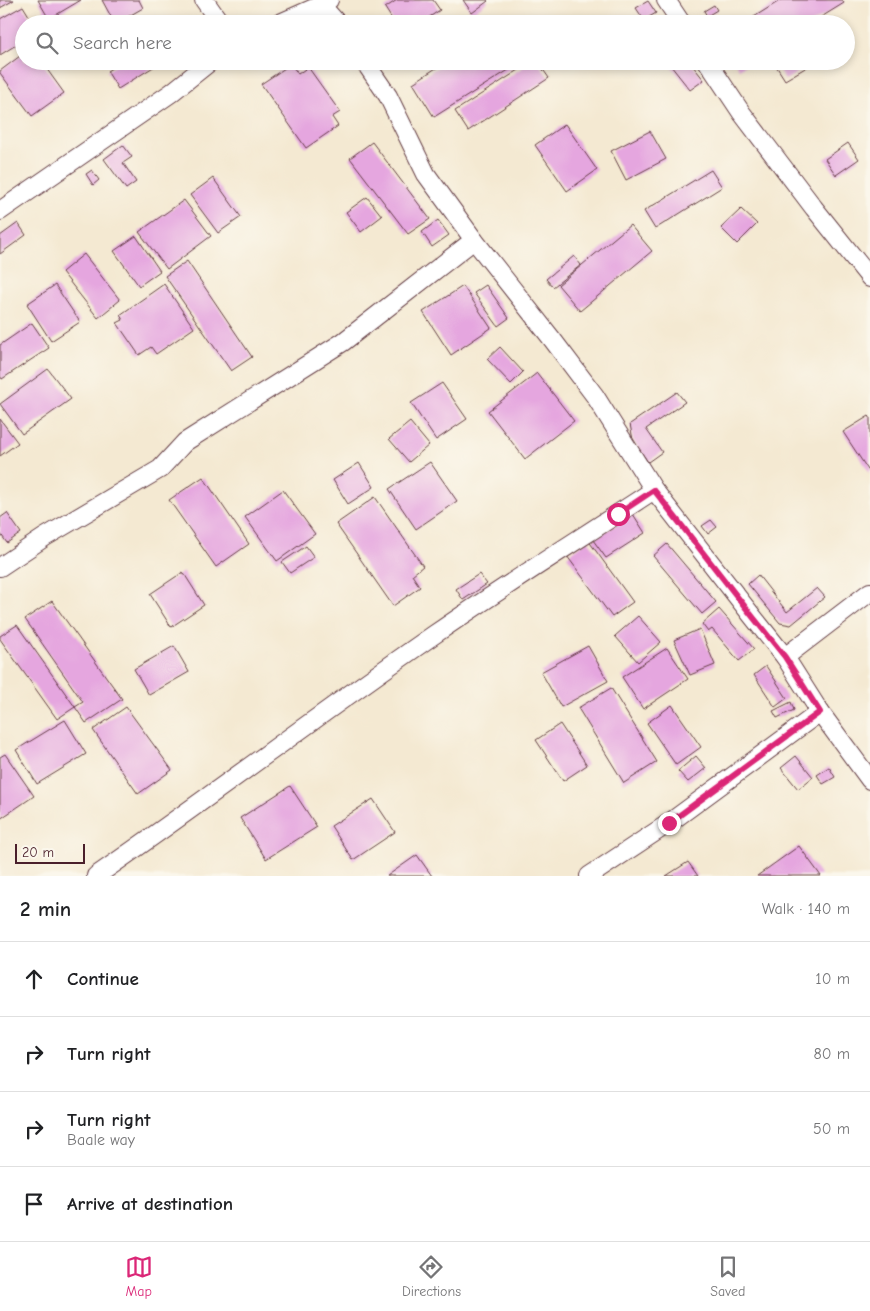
<!DOCTYPE html>
<meta charset="utf-8">
<style>
:root{--surface:#fff;--page:#f2f2f2;--text:#202124;--muted:#757577;--line:#e0e0e0;--accent:#db2777}
body{margin:0;font-family:"Comic Neue",sans-serif;background:var(--page);color:var(--text)}
.scale{position:absolute;left:15px;bottom:12px;width:70px;box-sizing:border-box;padding-left:5px;border:2px solid #4a1f2b;border-top:0;font-size:14px;line-height:18px;white-space:nowrap;color:#4a1f2b;-webkit-text-stroke:4px #fbf7ec;paint-order:stroke}
.stop{position:absolute;width:15px;height:15px;margin:-11px;border:4px solid #db2777;border-radius:50%;background:#fff}
.stop.end{background:#db2777;border-color:#fff;box-shadow:0 1px 5px #0008}
.list{margin:0;padding:0;list-style:none}
h2{display:flex;justify-content:space-between;align-items:center;height:65px;margin:0;padding:0 20px;font-size:21px}
h2 small{font-size:16px;font-weight:400;color:var(--muted)}
.list li{display:grid;grid-template-columns:32px 1fr auto;gap:15px;align-items:center;box-sizing:border-box;height:75px;padding:0 20px;border-top:1px solid var(--line)}
.list b{display:block;font-size:19px;white-space:nowrap}
.list p{margin:0;font-size:16px;white-space:nowrap;color:var(--muted)}
.list em{font-size:16px;font-style:normal;color:var(--muted)}
.icon{flex:none;width:28px;height:28px;fill:none;stroke:currentColor;stroke-width:2;stroke-linecap:round;stroke-linejoin:round}
.map{position:relative;flex:none;width:870px;height:876px;overflow:hidden}
.search{position:absolute;background:var(--surface);box-shadow:0 2px 8px #0003;left:15px;right:15px;top:15px;height:55px;display:flex;align-items:center;gap:12px;box-sizing:border-box;padding:0 18px;border-radius:28px;color:var(--muted);font-size:19px}
.sheet{height:365px;background:var(--surface)}
nav{display:flex;justify-content:space-around;align-items:center;box-sizing:border-box;height:70px;border-top:1px solid var(--line);background:var(--surface);font-size:14px;color:var(--muted)}
nav a{display:grid;justify-items:center;gap:2px}
nav .on{color:var(--accent)}
.map>svg:first-child{display:block}
</style>
<div class="map">
<svg width="870" height="876" viewBox="0 0 870 876">
<rect width="100%" height="100%" fill="#fbf7ec"/>
<filter id="ink" filterUnits="userSpaceOnUse"><feTurbulence type="fractalNoise" baseFrequency=".02" numOctaves="2"/><feDisplacementMap in="SourceGraphic" scale="10" xChannelSelector="R" yChannelSelector="G"/><feConvolveMatrix kernelMatrix="1 2 1 2 8 2 1 2 1" color-interpolation-filters="sRGB"/></filter>
<filter id="wash" filterUnits="userSpaceOnUse"><feTurbulence type="fractalNoise" baseFrequency=".0096" numOctaves="4" result="noise"/><feDisplacementMap in="SourceGraphic" scale="20" xChannelSelector="R" yChannelSelector="G"/><feGaussianBlur stdDeviation="1.12" result="paint"/><feColorMatrix in="noise" values="0 0 0 0 0 0 0 0 0 0 0 0 0 0 0 0 0 1.4 0 .05"/><feComposite in="paint" operator="in"/></filter>
<g filter="url(#wash)">
<rect width="100%" height="100%" fill="#f4e9d2"/>
<g id="blocks">
<g fill="#e5a6df">
<polygon points="0,0 14,0 0,8"/>
<polygon points="38,0 81,0 49,19"/>
<polygon points="102,0 139,0 143,8 115,24"/>
<polygon points="397,0 433,0 440,10 419,24 395,24 385,8"/>
<polygon points="463,0 487,0 488,1 472,13"/>
<polygon points="781,0 842,0 844,3 810,24 751,24 749,20"/>
<polygon points="648,1 656,13 644,20 636,8"/>
<polygon points="714,5 717,10 707,16 704,11"/>
<polygon points="23,6 34,24 24,24 24,40 0,55 0,19"/>
<polygon points="24,53 24,61 41,61 64,93 32,116 0,73 0,71"/>
<polygon points="123,61 163,61 118,89 107,71"/>
<polygon points="447,61 523,61 434,117 413,83"/>
<polygon points="533,61 537,61 549,78 468,131 455,111"/>
<polygon points="667,61 689,61 704,80 690,90"/>
<polygon points="734,61 752,61 739,69"/>
<polygon points="773,61 817,61 785,80"/>
<polygon points="291,64 298,74 308,67 340,112 332,117 338,126 306,148 261,84"/>
<polygon points="565,124 597,170 567,191 535,145"/>
<polygon points="650,131 666,159 626,180 611,151"/>
<polygon points="372,142 430,219 408,234 350,158"/>
<polygon points="848,143 859,159 836,175 825,159"/>
<polygon points="123,145 132,157 123,163 136,182 126,189 104,159"/>
<polygon points="92,170 99,180 93,185 86,174"/>
<polygon points="711,170 722,187 655,229 644,211"/>
<polygon points="213,178 241,217 218,233 190,195"/>
<polygon points="367,197 382,216 361,232 346,212"/>
<polygon points="184,200 211,236 167,269 139,232"/>
<polygon points="741,209 757,224 737,244 721,228"/>
<polygon points="438,220 449,235 432,247 422,232"/>
<polygon points="18,223 26,235 0,254 0,236"/>
<polygon points="630,225 652,251 580,311 558,285"/>
<polygon points="136,236 160,271 139,286 114,251"/>
<polygon points="84,254 120,300 98,318 62,272"/>
<polygon points="574,256 581,265 553,287 546,279"/>
<polygon points="187,261 252,357 231,371 165,276"/>
<polygon points="164,284 194,328 156,354 151,347 139,355 117,323 123,320 120,315"/>
<polygon points="55,285 80,322 51,341 27,304"/>
<polygon points="486,285 509,318 498,326 474,293"/>
<polygon points="463,286 491,328 451,355 423,312"/>
<polygon points="32,323 49,348 2,379 0,376 0,345"/>
<polygon points="500,347 523,372 511,384 487,359"/>
<polygon points="48,369 71,399 22,434 0,404"/>
<polygon points="537,373 574,421 525,459 488,411"/>
<polygon points="442,383 467,419 436,440 411,403"/>
<polygon points="677,392 685,402 646,429 662,452 648,462 633,440 630,424"/>
<polygon points="869,416 870,417 870,473 843,432"/>
<polygon points="0,419 18,443 0,456"/>
<polygon points="410,422 429,445 409,462 389,439"/>
<polygon points="430,462 457,501 416,529 389,489"/>
<polygon points="359,463 374,487 348,504 333,480"/>
<polygon points="203,477 249,544 216,567 169,500"/>
<polygon points="283,490 315,534 277,561 245,517"/>
<polygon points="375,497 423,566 412,575 420,587 393,606 336,524"/>
<polygon points="7,513 21,533 7,543 0,533 0,518"/>
<polygon points="633,514 645,533 606,558 593,540"/>
<polygon points="711,520 717,527 708,534 702,526"/>
<polygon points="588,540 633,602 612,617 567,556"/>
<polygon points="667,544 716,602 702,614 653,556"/>
<polygon points="306,546 314,557 290,573 282,562"/>
<polygon points="183,572 204,605 171,627 150,594"/>
<polygon points="479,574 487,584 463,600 456,589"/>
<polygon points="758,575 787,612 817,588 825,597 791,625 780,623 748,584"/>
<polygon points="52,601 122,699 86,723 75,707 83,702 25,619"/>
<polygon points="719,609 754,649 739,661 712,629 708,632 702,624"/>
<polygon points="638,616 661,642 638,662 615,636"/>
<polygon points="17,625 75,707 57,719 0,639 0,636"/>
<polygon points="700,629 715,665 690,675 674,640"/>
<polygon points="174,646 189,672 149,695 134,669"/>
<polygon points="588,646 608,681 561,707 541,672"/>
<polygon points="667,648 688,679 643,709 622,677"/>
<polygon points="766,666 787,698 775,707 754,675"/>
<polygon points="611,688 657,762 624,783 578,708"/>
<polygon points="791,702 794,710 777,718 773,711"/>
<polygon points="672,705 701,747 676,765 647,723"/>
<polygon points="126,707 172,770 138,794 93,730"/>
<polygon points="65,720 86,754 37,784 16,750"/>
<polygon points="560,724 587,765 563,781 536,740"/>
<polygon points="5,754 34,796 0,819 0,757"/>
<polygon points="696,756 706,768 688,782 678,771"/>
<polygon points="796,756 813,777 798,789 781,768"/>
<polygon points="829,767 835,777 823,784 817,775"/>
<polygon points="290,786 317,827 266,859 240,818"/>
<polygon points="373,799 395,832 353,860 331,826"/>
<polygon points="799,846 821,876 757,876"/>
<polygon points="417,855 432,876 387,876"/>
<polygon points="688,862 698,876 666,876"/>
</g>
</g>
</g>
<g filter="url(#ink)">
<use href="#blocks" fill-opacity="0" stroke="#643d44" stroke-width="1"/>
<g fill="none" stroke-linecap="round" stroke-linejoin="round">
<g stroke="#643d44" stroke-width="20">
<g id="minor">
<polyline points="204,0 221,24"/>
<polyline points="666,0 682,24"/>
<polyline points="321,5 338,24"/>
<polyline points="278,24 321,5 329,0"/>
<polyline points="364,61 388,96 426,174 474,240 552,339 595,396 654,490 753,617 785,657 820,712 870,780"/>
<polyline points="707,61 741,112 814,208 870,278"/>
<polyline points="0,211 171,93 211,61"/>
<polyline points="0,567 45,537 160,469 185,442 343,342 474,240"/>
<polyline points="785,657 870,592"/>
<path d="M96,876C210,797 321,713 435,634C507,584 581,538 654,490"/>
<polyline points="589,876 669,823 820,712"/>
</g>
</g>
<use href="#minor" stroke="#fff" stroke-width="18"/>
</g>
</g>
<g fill="none" stroke-linecap="round" stroke-linejoin="round" filter="url(#ink)">
<polyline stroke="#db2777" stroke-width="6" points="618,514 654,490 753,617 785,657 820,712 669,823"/>
</g>
</svg>
<div class="scale">20 m</div>
<div class="stop" style="left:618px;top:514px"></div>
<div class="stop end" style="left:669px;top:823px"></div>
<div class="search"><svg class="icon" aria-label="search" viewBox="0 0 24 24"><circle cx="10" cy="10" r="6"/><path d="M15 15l6 6"/></svg>Search here</div>
</div>
<section class="sheet">
<h2>2 min<small>Walk · 140 m</small></h2>
<ul class="list">
<li><svg class="icon" aria-label="ahead" viewBox="0 0 24 24"><path d="M12 20V5M6 11l6-6 6 6"/></svg><div><b>Continue</b></div><em>10 m</em></li>
<li><svg class="icon" aria-label="right" viewBox="0 0 24 24"><path d="M7 20v-9h11M14 6l5 5-5 5"/></svg><div><b>Turn right</b></div><em>80 m</em></li>
<li><svg class="icon" aria-label="right" viewBox="0 0 24 24"><path d="M7 20v-9h11M14 6l5 5-5 5"/></svg><div><b>Turn right</b><p>Baale way</p></div><em>50 m</em></li>
<li><svg class="icon" aria-label="arrive" viewBox="0 0 24 24"><path d="M6 21V4h12l-3 4 3 4H6"/></svg><div><b>Arrive at destination</b></div></li>
</ul>
</section>
<nav>
<a class="on"><svg class="icon" aria-label="map" viewBox="0 0 24 24"><path d="M3 6l6-2 6 2 6-2v14l-6 2-6-2-6 2zM9 4v14M15 6v14"/></svg>Map</a>
<a><svg class="icon" aria-label="directions" viewBox="0 0 24 24"><path d="M12 3l9 9-9 9-9-9zM9 14v-3h6M13 9l2 2-2 2"/></svg>Directions</a>
<a><svg class="icon" aria-label="saved" viewBox="0 0 24 24"><path d="M7 4h10v16l-5-4-5 4z"/></svg>Saved</a>
</nav>
